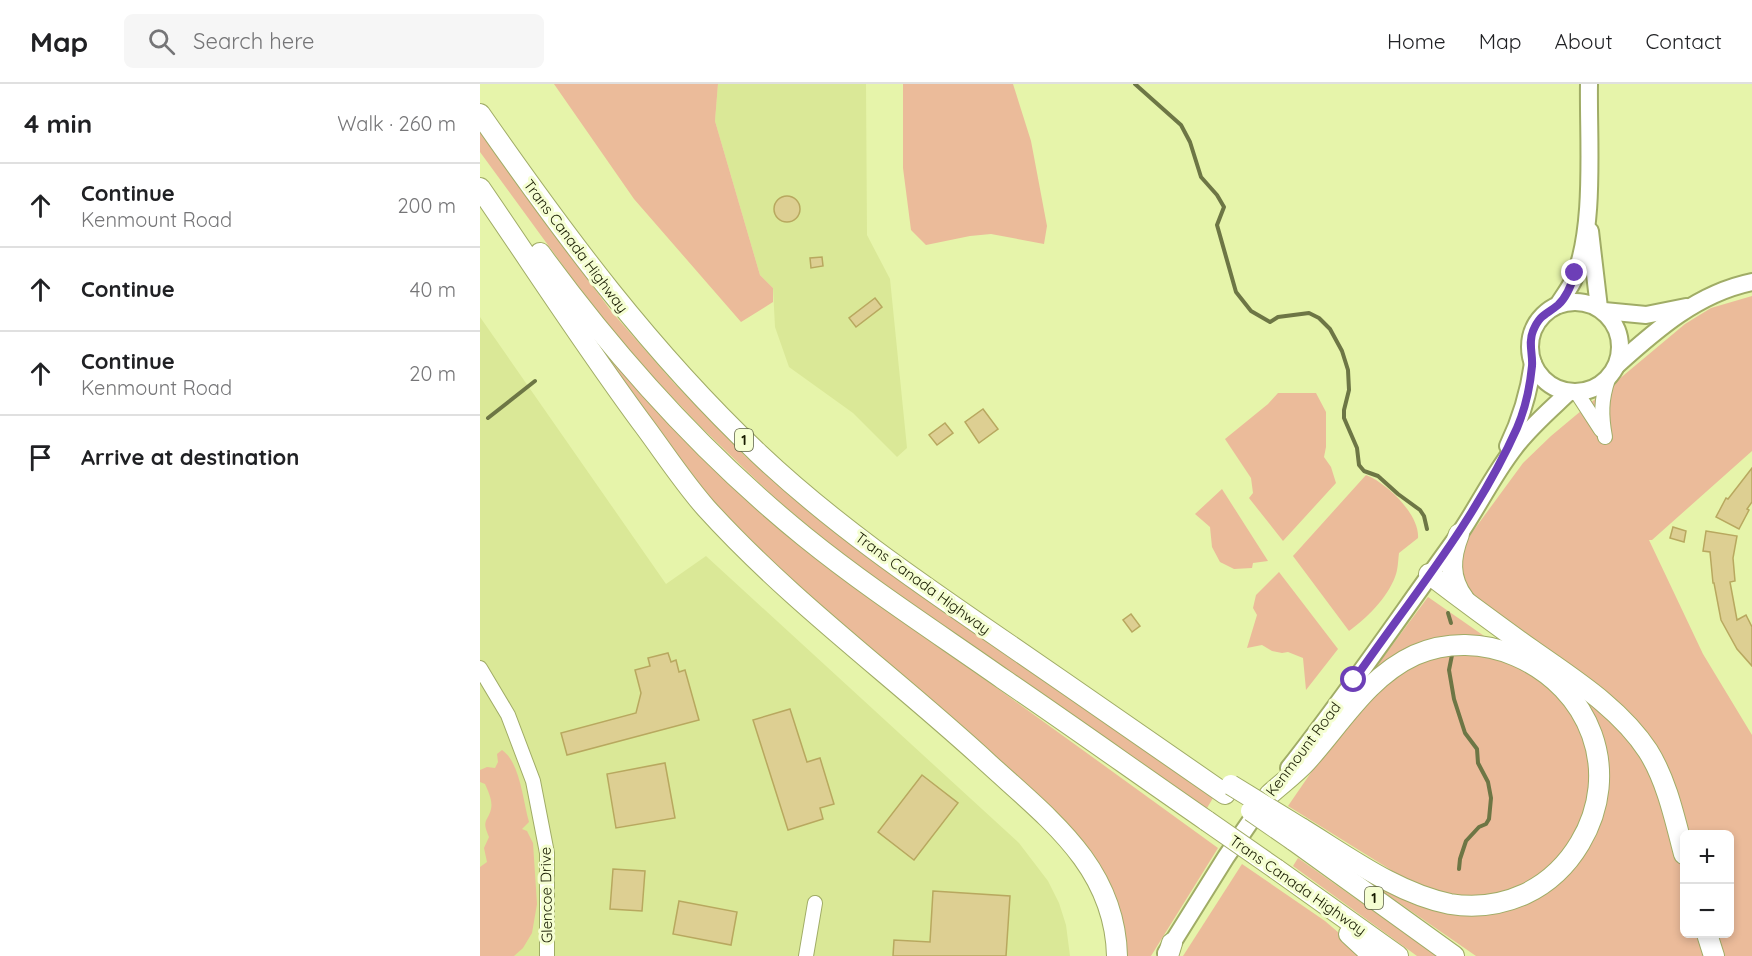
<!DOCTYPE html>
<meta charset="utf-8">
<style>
:root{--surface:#fff;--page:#f6f6f6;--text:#202124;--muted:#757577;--line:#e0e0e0}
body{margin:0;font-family:Quicksand,sans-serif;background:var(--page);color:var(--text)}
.controls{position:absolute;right:18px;bottom:18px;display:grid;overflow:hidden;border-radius:9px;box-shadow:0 3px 9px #0003}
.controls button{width:54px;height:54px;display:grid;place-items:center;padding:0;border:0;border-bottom:2px solid var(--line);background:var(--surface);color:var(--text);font:30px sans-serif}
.stop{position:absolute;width:18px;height:18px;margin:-14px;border:4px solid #6d3fb7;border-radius:50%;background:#fff}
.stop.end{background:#6d3fb7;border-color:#fff;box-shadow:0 2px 6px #0008}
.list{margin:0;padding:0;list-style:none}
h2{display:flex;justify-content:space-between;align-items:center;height:78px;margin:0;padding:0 24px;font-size:26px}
h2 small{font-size:20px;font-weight:400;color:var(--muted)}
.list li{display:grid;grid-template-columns:39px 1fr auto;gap:18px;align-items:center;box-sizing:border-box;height:84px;padding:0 24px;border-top:2px solid var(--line)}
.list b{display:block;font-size:22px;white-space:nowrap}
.list p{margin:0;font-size:20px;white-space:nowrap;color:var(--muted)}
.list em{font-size:20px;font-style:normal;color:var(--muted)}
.icon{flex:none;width:33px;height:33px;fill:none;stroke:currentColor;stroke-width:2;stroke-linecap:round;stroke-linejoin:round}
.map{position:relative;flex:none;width:1272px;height:872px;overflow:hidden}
header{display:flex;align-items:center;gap:36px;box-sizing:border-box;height:84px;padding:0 30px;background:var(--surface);border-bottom:2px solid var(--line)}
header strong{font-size:28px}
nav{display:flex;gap:33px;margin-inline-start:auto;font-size:21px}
.search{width:420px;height:54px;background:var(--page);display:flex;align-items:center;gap:15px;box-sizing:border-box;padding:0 21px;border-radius:9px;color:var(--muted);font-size:22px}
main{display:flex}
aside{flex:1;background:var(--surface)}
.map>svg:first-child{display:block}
</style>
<header>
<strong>Map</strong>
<div class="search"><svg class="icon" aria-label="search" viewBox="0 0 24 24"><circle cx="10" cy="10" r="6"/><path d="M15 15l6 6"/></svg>Search here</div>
<nav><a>Home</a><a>Map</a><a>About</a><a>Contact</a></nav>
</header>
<main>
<aside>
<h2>4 min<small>Walk · 260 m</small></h2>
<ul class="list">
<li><svg class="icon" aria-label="ahead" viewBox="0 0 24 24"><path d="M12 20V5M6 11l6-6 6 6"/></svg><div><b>Continue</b><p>Kenmount Road</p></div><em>200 m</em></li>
<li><svg class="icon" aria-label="ahead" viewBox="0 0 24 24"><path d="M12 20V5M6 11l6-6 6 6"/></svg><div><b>Continue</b></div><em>40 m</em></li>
<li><svg class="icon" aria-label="ahead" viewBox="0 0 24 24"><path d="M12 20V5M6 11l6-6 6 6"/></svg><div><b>Continue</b><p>Kenmount Road</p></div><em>20 m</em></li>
<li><svg class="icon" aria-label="arrive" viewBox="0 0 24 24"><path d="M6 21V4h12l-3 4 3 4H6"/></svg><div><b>Arrive at destination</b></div></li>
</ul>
</aside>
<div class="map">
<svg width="1272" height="872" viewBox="0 0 1272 872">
<rect width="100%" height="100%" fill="#e6f4aa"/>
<g fill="#dae897">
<polygon points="238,0 386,0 387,151 410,195 427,364 417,373 373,329 309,283 295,243 293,204 280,191 235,37"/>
<polygon points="0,233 186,500 226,472 539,759 568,797 579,819 586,841 590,872 0,872"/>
</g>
<g fill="#ebbb9a">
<polygon points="74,0 238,0 235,37 280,191 293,204 293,218 261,238 154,115"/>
<polygon points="423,0 533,0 551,57 567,142 564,160 511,150 490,152 446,161 431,146 423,84"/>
<polygon points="0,48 131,227 194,299 265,372 304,405 421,497 733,714 727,724 413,509 333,446 295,414 222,344 152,271 122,235 0,68"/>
<polygon points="1272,212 1272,367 1172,456 1169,456 1223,570 1272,651 1272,872 1241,872 1235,850 1250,850 1250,750 1207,750 1190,691 989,508 979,484 985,458 1043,379 1071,352 1205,240 1231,224"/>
<polygon points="100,235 397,517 738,764 671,872 641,872 628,806 373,556 218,407"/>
<polygon points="798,309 836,309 846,328 846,363 844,373 851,383 856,399 803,457 769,414 773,409 771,394 745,355 788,320"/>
<path d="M886,391C907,399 940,431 938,454L919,469C918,477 918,486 915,493C907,514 887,534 869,547L813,472Z"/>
<polygon points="742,405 788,477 773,479 772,484 754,485 740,478 732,463 730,443 715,430"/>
<polygon points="799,488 858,565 826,606 823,574 808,568 802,569 792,567 782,561 767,564 777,531 773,524 776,511"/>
<polygon points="948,513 1007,554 884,599"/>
<polygon points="964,569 1016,571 1065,596 1100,638 1113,691 1105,736 1072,783 1034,807 995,815 963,810 927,796 808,722 852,658 878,626 924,586"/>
<polygon points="1097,607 1125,630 1165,675 1192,750 1204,794 1204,850 1220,850 1227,872 996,872 870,785 916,808 1039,820 1120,733"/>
<path d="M22,666C40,678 43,717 49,738L42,745L47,747L53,759L57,820L52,849L43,864L34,872H0V783L7,778L4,764L9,753C1,735 8,738 11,725C13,717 8,707 5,700L0,698V686L7,683L15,684L18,678L17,670Z"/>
<polygon points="818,774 957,872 937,872 813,782"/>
<polygon points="762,780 845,837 886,872 703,872"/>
</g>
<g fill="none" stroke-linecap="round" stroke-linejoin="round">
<g stroke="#6d7645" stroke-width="4">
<polyline points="655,0 701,41 710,58 721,93 737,111 744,123 737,141 756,208 771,227 790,238 798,233 829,229 839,234 850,245 862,267 868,286 869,306 864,326 864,334 877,364 879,381 884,387 898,392 918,410 940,426 944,432 947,445"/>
<polyline points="8,334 55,297"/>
<polyline points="968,529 971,539"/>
<polyline points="972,571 969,586 974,615 985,649 997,665 998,679 1008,698 1011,714 1009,735 1006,740 999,743 986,757 980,775 979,785"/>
</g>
</g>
<g fill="#ddcf92" stroke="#b8a85f" stroke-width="1.5">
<circle cx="307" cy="125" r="13"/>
<polygon points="342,173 343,182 331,184 330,174"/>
<polygon points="395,214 402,223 376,243 369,234"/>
<polygon points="503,325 518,345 499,359 485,338"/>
<polygon points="465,339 473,349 457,361 449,351"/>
<polygon points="1272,384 1272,418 1267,425 1269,426 1259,445 1236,433 1246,414 1248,415"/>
<polygon points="1193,443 1206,447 1204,458 1190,454"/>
<polygon points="1226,447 1257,452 1253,474 1255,497 1250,498 1257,536 1266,531 1272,543 1272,582 1257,565 1241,536 1234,499 1233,499 1230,468 1223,467"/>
<polygon points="651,530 660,542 652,548 643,536"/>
<polygon points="188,569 191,578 196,576 199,588 205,586 219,636 87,671 81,649 156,629 161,609 155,586 170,582 168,574"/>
<polygon points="310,625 327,678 340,674 354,720 340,724 343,735 308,746 273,636"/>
<polygon points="185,679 195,734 136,744 127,690"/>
<polygon points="442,691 478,719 434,776 398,748"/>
<polygon points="133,785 165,787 162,827 130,825"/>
<polygon points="453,807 530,812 526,872 413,872 414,856 450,858"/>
<polygon points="199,817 257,828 251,861 193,850"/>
</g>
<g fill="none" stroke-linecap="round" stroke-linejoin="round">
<g stroke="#a0ac66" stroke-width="16">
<g id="minor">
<polyline points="1097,309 1121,346"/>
<path d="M1125,353C1121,331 1121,316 1128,295"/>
<polyline points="0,584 28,631 53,697 67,769 67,872"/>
<polyline points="326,872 335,819"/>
</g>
</g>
<g stroke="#a0ac66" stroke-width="20">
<g id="major">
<polyline points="1110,147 1119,224"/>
<circle cx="1095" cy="263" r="45"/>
<path d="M1078,221C1083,213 1089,205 1093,197C1116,145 1108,57 1109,0"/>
<polyline points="1124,227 1166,231 1206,223"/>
<path d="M1137,281C1177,245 1218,209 1272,198"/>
<path d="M1028,362C1041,335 1049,308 1053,279"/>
<path d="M809,684C868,609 922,529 978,452C998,423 1013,391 1035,363C1050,343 1070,326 1089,308"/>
<polyline points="686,869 746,773 783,719"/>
</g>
</g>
<g stroke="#a0ac66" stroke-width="22">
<g id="highway">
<path d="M0,30C85,152 170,267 279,370C352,439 435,496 518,553C594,605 670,658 745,710"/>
<path d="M0,104C55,184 107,265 165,343C185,370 204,399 226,424C311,518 416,594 509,680C569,735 635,783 637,872"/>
<path d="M60,169C136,273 224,371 325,453C388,504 456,548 523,595C592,642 659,690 727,737"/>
<path d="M979,450C970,473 968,494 984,515"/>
<path d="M949,490C983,516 1017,541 1052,566C1093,595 1140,624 1168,667C1187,697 1195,736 1204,770"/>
<path d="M789,711C801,700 815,690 826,678C860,641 887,593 935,571C967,557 1004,558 1036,572C1110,604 1143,687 1100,759C1087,781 1068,799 1045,810C1021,821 995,824 970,820C916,809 867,772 821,744"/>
<polyline points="813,756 974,872"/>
<polyline points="796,785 918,872"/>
<polyline points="869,850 893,872"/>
<polyline points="1227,850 1234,872"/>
<polyline points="688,872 692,859"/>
</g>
</g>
<use href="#minor" stroke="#fff" stroke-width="14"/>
<use href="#major" stroke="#fff" stroke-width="16"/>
<use href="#highway" stroke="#fff" stroke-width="20"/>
<g stroke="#a0ac66" stroke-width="22" stroke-linecap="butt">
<g id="highway-bridge">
<polyline points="751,701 821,744"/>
<polyline points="771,727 813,756"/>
<polyline points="727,737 796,785"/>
</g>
</g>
<use href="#highway-bridge" stroke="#fff" stroke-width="20"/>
</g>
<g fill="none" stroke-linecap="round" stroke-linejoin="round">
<path stroke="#6d3fb7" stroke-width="8" d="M874,596C931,514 996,436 1037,344C1045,325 1050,303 1052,282C1053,270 1048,259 1053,247C1060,230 1066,231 1078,221C1086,214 1092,199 1095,189"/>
</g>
<g text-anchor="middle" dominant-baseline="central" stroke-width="6" stroke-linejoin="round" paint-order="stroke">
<g fill="#f5fed2" stroke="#5a6040" stroke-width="1.5">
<rect x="255" y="345" width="18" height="22" rx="4.5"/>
<rect x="885" y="803" width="18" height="22" rx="4.5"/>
</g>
<g font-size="14" font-weight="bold" fill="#181c01">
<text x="264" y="356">1</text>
<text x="894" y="814">1</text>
</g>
<g font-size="15" fill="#181c01" stroke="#f5fed2">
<text transform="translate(96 162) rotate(53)">Trans Canada Highway</text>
<text transform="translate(443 499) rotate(36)">Trans Canada Highway</text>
<text transform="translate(823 665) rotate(-53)">Kenmount Road</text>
<text transform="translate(818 801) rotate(35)">Trans Canada Highway</text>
<text transform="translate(66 811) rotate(-91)">Glencoe Drive</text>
</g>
</g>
</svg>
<div class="controls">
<button>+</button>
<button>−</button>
</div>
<div class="stop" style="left:874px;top:596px"></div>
<div class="stop end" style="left:1095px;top:189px"></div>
</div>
</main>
